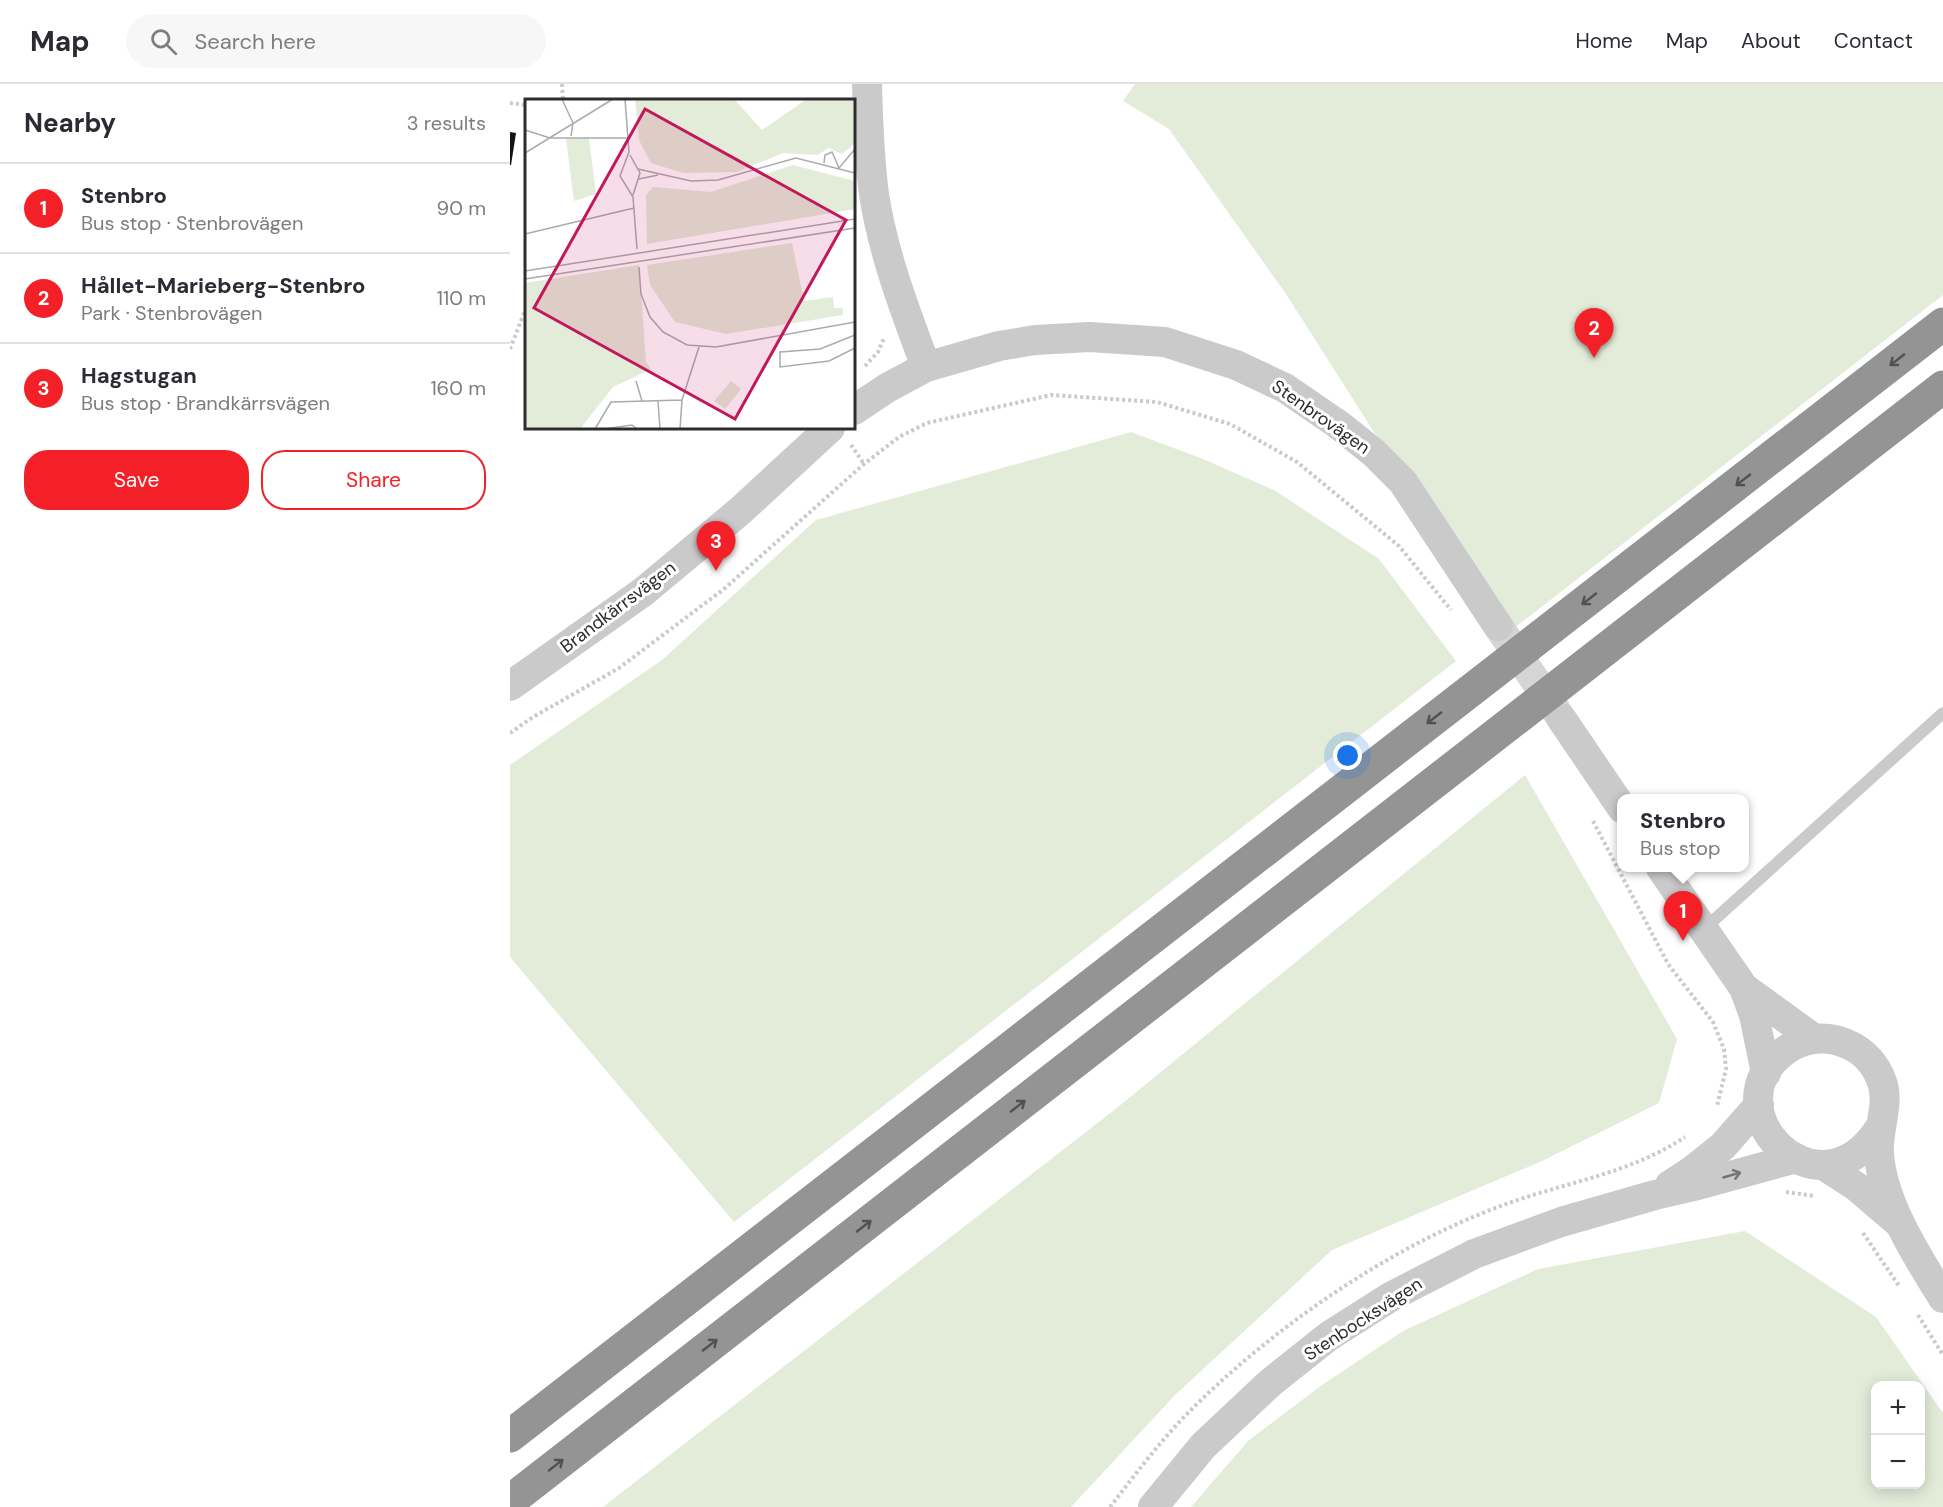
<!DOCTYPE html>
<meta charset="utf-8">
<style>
:root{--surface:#fff;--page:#f7f7f7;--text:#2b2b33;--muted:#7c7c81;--line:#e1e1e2;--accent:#f42027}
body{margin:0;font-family:"DM Sans",sans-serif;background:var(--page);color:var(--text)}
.controls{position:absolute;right:18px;bottom:18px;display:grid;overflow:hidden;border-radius:12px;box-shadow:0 3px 15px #0003}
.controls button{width:54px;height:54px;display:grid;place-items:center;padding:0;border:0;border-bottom:2px solid var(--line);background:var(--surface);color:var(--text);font:30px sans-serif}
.you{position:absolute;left:838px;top:672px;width:21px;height:21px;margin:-15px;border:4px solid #fff;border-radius:50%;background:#1a73e8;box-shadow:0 0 0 9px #1a73e833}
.badge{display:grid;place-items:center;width:39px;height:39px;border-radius:50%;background:var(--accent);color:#fff;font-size:20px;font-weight:700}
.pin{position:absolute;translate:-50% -50px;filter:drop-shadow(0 2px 3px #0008)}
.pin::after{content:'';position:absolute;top:32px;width:21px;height:18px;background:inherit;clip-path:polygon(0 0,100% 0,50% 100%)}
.popup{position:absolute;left:1107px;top:710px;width:132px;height:78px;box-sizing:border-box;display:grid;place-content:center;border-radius:12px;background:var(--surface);filter:drop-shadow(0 2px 4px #0005);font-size:20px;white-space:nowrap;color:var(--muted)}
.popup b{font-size:22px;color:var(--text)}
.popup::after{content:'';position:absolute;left:50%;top:100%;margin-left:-12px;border:12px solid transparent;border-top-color:var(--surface)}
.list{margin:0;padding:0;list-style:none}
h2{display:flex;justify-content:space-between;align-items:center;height:78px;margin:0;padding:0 24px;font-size:26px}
h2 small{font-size:20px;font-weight:400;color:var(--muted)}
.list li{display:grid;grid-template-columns:39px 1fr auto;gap:18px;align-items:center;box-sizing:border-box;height:90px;padding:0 24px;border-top:2px solid var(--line)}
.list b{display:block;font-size:22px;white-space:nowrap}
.list p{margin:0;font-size:20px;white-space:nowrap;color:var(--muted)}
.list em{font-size:20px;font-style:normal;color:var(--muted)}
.actions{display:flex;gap:12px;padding:18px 24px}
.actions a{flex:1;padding:14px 0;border:2px solid var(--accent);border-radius:24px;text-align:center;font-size:21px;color:var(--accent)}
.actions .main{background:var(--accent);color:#fff}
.icon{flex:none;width:33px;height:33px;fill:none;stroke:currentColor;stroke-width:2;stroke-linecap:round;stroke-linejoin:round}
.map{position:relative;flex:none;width:1433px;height:1423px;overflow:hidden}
header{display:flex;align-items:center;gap:36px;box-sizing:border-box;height:84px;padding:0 30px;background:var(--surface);border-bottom:2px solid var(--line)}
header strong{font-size:28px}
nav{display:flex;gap:33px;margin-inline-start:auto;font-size:21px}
.search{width:420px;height:54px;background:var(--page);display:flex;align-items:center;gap:15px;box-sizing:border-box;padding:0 21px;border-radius:33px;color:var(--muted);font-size:22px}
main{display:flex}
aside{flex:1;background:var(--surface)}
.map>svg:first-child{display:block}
</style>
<header>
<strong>Map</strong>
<div class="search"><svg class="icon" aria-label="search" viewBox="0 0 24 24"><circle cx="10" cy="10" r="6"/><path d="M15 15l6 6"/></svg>Search here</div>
<nav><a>Home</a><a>Map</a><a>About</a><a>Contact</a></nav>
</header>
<main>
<aside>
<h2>Nearby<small>3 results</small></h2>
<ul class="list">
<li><span class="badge">1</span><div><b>Stenbro</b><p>Bus stop · Stenbrovägen</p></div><em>90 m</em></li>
<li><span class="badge">2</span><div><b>Hållet-Marieberg-Stenbro</b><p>Park · Stenbrovägen</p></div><em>110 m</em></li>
<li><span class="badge">3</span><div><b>Hagstugan</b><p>Bus stop · Brandkärrsvägen</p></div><em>160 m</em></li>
</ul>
<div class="actions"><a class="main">Save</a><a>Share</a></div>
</aside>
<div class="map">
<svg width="1433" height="1423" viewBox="0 0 1433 1423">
<rect width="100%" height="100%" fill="#fff"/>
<g fill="#e3ecd9" fill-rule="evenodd">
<polygon points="625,0 1433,0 1433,211 994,552 776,210 659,45 613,17"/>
<polygon points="621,348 693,375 764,406 869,475 946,577 224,1138 0,873 0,681 152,576 306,436"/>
<polygon points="1015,691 1167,955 1149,1019 1032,1077 822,1166 665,1311 561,1423 93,1423 603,1027"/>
<path d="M1235,1147L1366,1233L1433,1329V1423H681L738,1357L812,1301L893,1247L1028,1185ZM1366,1302H1410V1400H1366Z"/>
</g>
<polygon fill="#141414" points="0,48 6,49 1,81 0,81"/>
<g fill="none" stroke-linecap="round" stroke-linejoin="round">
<polyline stroke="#d5d5d5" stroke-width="30" stroke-dasharray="30 15" stroke-linecap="butt" points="988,542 1049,631"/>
<g stroke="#cacaca" stroke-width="4" stroke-dasharray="3 3" stroke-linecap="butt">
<polyline points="52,0 53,16"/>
<polyline points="0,19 16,21"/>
<polyline points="0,265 16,224"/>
<polyline points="355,282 368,268 374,254"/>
<polyline points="341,361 354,380"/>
<polyline points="0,649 23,633 109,584 214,505 354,380 389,353 417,339 541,311 647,318 720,340 787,378 889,462 941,526"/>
<polyline points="1083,737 1158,880 1203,938 1214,965 1216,985 1207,1022"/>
<polyline points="1276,1108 1305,1112"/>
<polyline points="1353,1149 1389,1202"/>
<polyline points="1408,1231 1433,1271"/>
<path d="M600,1423C624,1392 648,1360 675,1332C758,1247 876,1165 988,1123C1050,1099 1118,1091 1175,1053"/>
</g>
<polyline stroke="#cacaca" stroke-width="12" points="1194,845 1433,629"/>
<g stroke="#cacaca" stroke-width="30">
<path d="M357,0C358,37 359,74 364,110C373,170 395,226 416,283"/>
<polyline points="344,326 377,304 416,283 489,262 525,256 580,253 655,258 726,281 775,304 829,341 864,369 893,398 988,542"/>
<polyline points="0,602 133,508 230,427 320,344"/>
<polyline points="1051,634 1112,724"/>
<polyline points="1151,784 1234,904 1244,931 1256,989"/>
<polyline points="1234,904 1303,954"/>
<path d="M1369,1045C1307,1140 1196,1023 1276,966C1294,953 1317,951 1337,960C1354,967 1366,981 1372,998C1380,1020 1367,1046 1369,1070C1372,1118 1408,1174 1433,1214"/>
<polyline points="1313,1081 1347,1103 1388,1138"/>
<polyline points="1160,1101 1183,1086 1213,1062 1249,1021"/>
<polyline points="643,1423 693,1362 760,1299 819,1252 882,1212 964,1170 1051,1138 1145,1111 1184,1102 1286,1074"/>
</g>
<g stroke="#949494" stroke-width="33">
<polyline points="0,1352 1433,240"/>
<polyline points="0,1417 1433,303"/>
</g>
</g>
<defs><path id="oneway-shaft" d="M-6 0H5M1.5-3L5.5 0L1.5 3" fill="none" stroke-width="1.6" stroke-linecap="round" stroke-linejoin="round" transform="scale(1.5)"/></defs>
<g stroke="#515151">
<use href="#oneway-shaft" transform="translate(1387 276) rotate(142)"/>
<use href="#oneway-shaft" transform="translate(1233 396) rotate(142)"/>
<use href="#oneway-shaft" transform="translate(1079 515) rotate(142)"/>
<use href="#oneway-shaft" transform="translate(924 634) rotate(142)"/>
<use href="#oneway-shaft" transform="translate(508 1022) rotate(-38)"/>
<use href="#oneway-shaft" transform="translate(354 1142) rotate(-38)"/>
<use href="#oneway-shaft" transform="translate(200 1261) rotate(-38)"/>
<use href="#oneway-shaft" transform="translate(46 1381) rotate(-38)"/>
</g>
<use stroke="#747474" href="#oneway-shaft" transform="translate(1222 1091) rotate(-16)"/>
<g text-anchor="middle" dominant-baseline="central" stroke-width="6" stroke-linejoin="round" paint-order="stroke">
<g font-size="18" fill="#2d2d2d" stroke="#fff">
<text transform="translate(811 333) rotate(35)">Stenbrovägen</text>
<text transform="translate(108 523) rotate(-37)">Brandkärrsvägen</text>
<text transform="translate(853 1235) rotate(-33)">Stenbocksvägen</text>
</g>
</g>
<g transform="translate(15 15)">
<rect width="330" height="330" fill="#fff"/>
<path d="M110,0H209L237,31L282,0H330V44L317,55L304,49L292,56L258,54L212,73L158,74L126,64L114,41ZM64,39L71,95L49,102L41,40ZM268,66L330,82V110L122,145L121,96L128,88L186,93ZM267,144L279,202L308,198L309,209H318V216L201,235L150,223L125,186L122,166ZM114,166L121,263L126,270L88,288L55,330H0V184ZM206,282L216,290L200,310L189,302Z" fill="#e3ecd9"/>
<path fill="none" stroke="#ababab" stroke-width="1.5" d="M37,0L48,24L46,37M100,0L104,53L95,77L108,98L112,150M0,31L25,39H104M0,54L88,0M105,56L115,74L108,96M299,64L300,56L307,53L314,69M314,69L330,50M113,70L166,82L193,81L271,59L330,74M114,80L133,76M0,135L109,109M114,168L116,195L125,218L138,233L162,246L191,248L330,223M0,172L330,120M0,180L330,129M330,236L295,250L255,253V268L304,262L330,249M111,282L117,302M133,302L135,330M70,330L86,303L157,301M79,330L107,326L112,330M155,330L157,301L174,248"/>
<path fill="#c2185b" fill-opacity="0.15" stroke="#c2185b" stroke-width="3" d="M120,10L321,121L210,320L9,209Z"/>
<rect width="330" height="330" fill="none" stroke="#2d2d2d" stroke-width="3"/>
</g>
</svg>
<div class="controls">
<button>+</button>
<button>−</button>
</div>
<div class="you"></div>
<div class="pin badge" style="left:1173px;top:857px">1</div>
<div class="popup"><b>Stenbro</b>Bus stop</div>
<div class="pin badge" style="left:1084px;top:274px">2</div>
<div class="pin badge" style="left:206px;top:487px">3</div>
</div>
</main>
